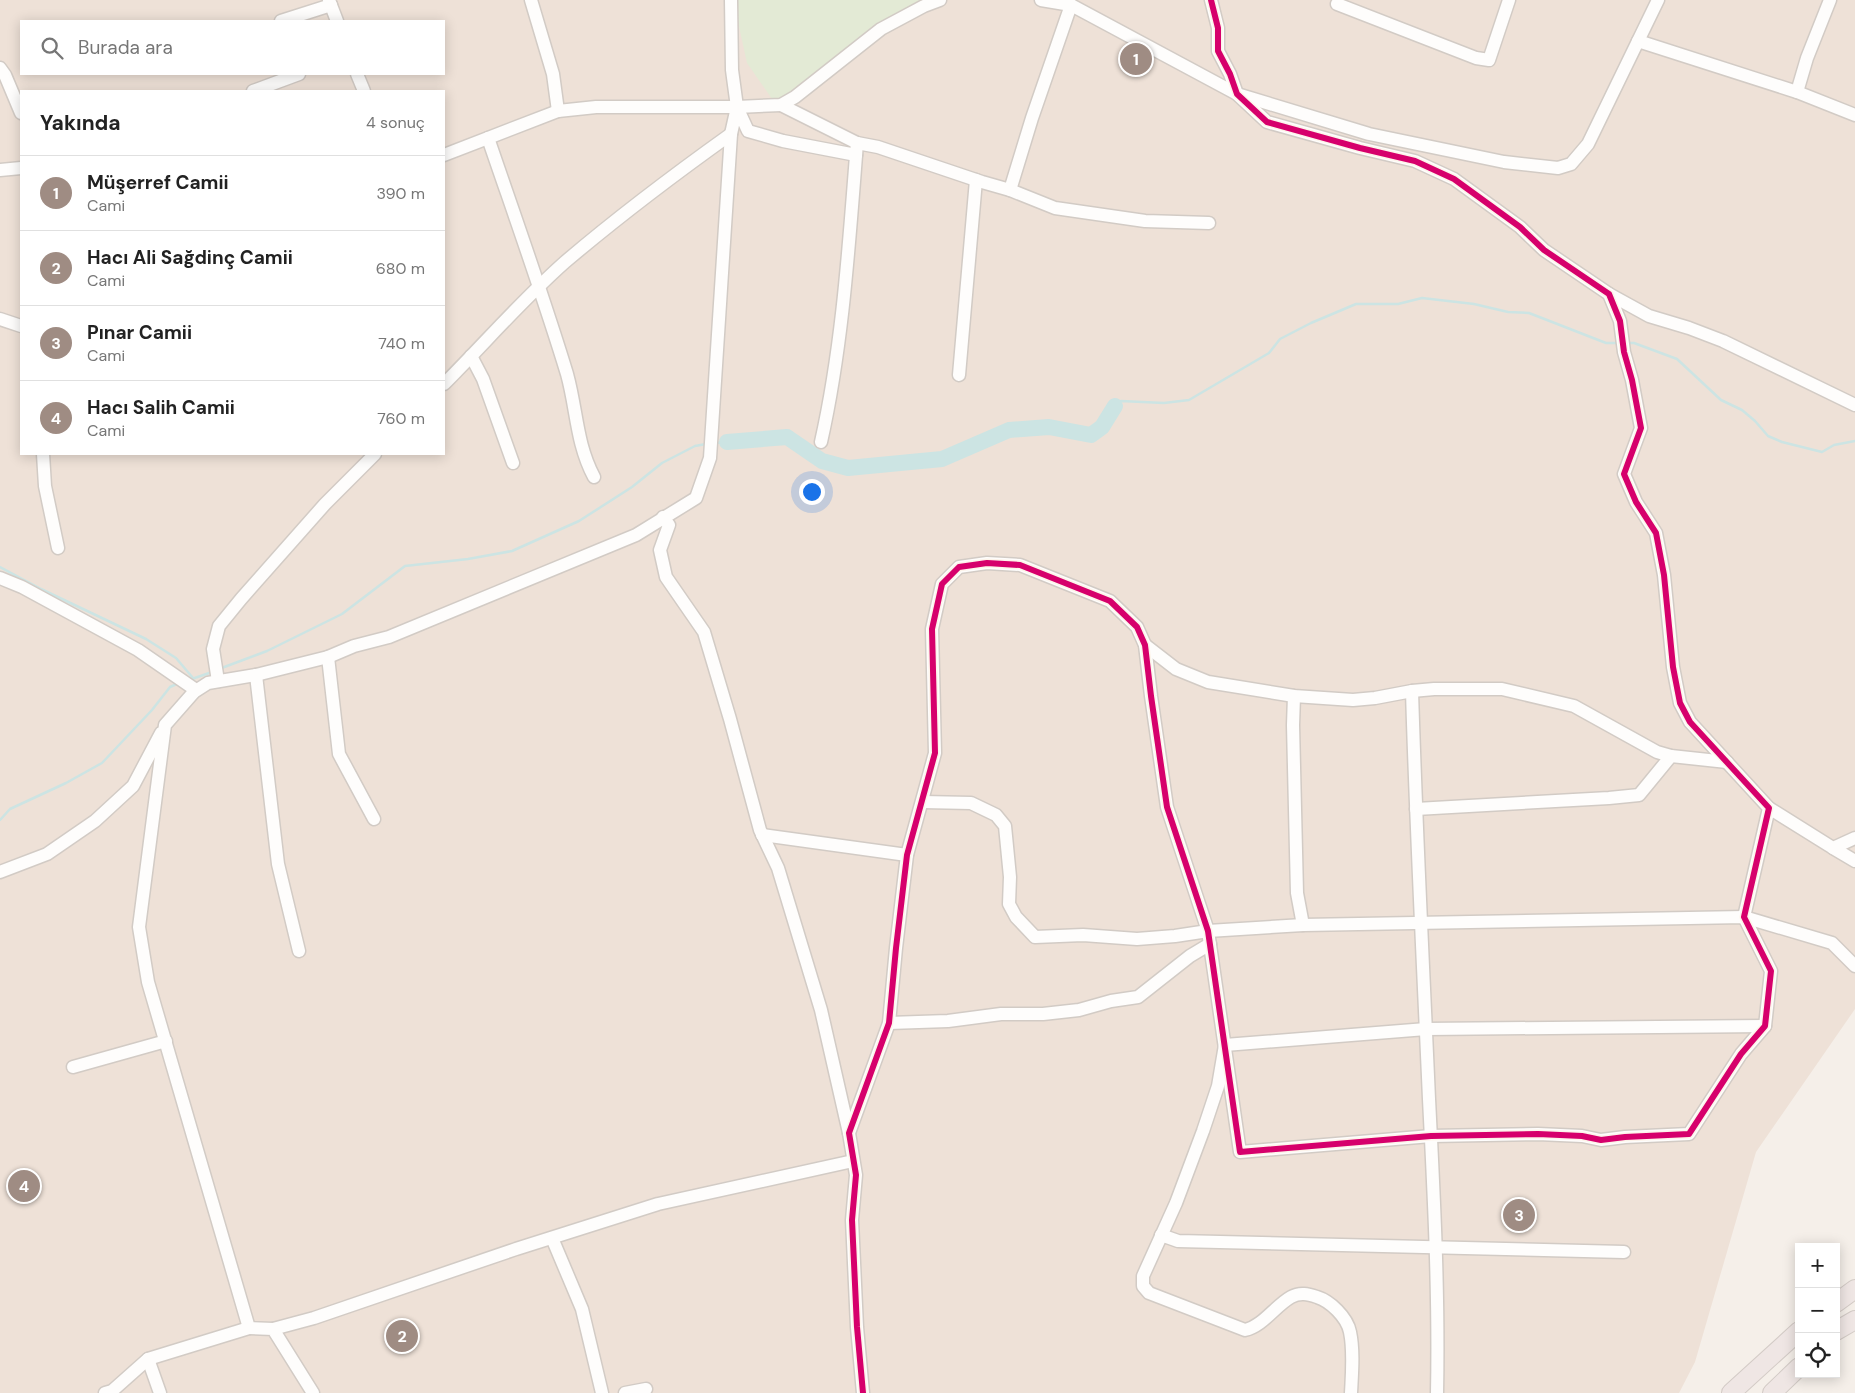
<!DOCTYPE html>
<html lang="tr">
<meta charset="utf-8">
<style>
:root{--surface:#fff;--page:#f6f6f6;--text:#222;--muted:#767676;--line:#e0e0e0;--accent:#9f8c83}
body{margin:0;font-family:"DM Sans",sans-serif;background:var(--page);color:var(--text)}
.controls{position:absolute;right:15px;bottom:15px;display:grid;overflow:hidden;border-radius:0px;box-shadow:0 2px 12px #0003}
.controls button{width:45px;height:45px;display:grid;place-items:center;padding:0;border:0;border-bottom:1px solid var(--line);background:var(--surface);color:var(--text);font:25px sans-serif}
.you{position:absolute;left:811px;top:491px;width:18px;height:18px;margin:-12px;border:4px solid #fff;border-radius:50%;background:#1a73e8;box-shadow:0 0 0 8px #1a73e833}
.badge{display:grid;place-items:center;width:32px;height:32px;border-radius:50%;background:var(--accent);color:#fff;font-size:16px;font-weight:700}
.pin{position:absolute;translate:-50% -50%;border:2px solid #fff;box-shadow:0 1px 5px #0006}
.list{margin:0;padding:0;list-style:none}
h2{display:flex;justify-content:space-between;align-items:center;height:65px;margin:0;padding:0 20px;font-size:21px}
h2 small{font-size:16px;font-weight:400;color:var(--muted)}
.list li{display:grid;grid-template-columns:32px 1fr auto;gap:15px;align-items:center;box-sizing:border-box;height:75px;padding:0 20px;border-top:1px solid var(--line)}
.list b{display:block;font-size:19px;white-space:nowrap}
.list p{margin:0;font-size:16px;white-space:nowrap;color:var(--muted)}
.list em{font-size:16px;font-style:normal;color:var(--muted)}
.icon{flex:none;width:28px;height:28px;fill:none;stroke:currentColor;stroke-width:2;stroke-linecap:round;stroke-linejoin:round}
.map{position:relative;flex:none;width:1855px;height:1393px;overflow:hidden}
.search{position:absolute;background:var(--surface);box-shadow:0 2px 12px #0003;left:20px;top:20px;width:425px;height:55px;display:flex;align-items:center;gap:12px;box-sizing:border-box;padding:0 18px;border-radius:0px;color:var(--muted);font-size:19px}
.panel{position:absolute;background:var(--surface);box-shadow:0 2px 12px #0003;left:20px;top:90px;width:425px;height:365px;border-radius:0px}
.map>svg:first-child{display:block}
</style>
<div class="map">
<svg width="1855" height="1393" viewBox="0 0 1855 1393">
<rect width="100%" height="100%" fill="#f5efe9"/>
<path fill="#eee1d7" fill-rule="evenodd" d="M0,0H1855V1009L1756,1152L1695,1362L1679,1393H0ZM21,21H444V74H21ZM21,91H444V454H21Z"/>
<polygon fill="#e3ead5" points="738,0 927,0 783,102 772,99 747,63 738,22"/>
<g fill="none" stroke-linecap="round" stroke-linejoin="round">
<g stroke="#cce4e3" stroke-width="2.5">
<polyline points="1626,343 1634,343 1677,359 1721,400 1742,410 1755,421 1768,436 1782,442 1822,452 1834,445 1855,441"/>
<polyline points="1115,406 1121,401 1164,403 1189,400 1269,353 1280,339 1311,323 1356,304 1398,304 1422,298 1474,304 1508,312 1529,313 1606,343 1618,343"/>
<polyline points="716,443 727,442"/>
<polyline points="0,567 41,589 146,639 176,658 193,678"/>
<polyline points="219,669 267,651 342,614 405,566 468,559 512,551 579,521 632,487 662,463 695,446 706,444"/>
<polyline points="189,680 212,672"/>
<polyline points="0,820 10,809 66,783 102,763 152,710 170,687 179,683"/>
</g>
<polyline stroke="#cce4e3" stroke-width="16" points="727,442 787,437 822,461 848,468 942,459 1009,430 1049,427 1091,435 1102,427 1115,406"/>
<g stroke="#d2cbc5" stroke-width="15">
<g id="minor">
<polyline points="329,0 337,21"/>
<polyline points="531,0 553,74 558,111"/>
<polyline points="1041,0 1071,5 1237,94 1369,134 1504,162 1558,168 1571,164 1588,144 1658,0"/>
<polyline points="1337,4 1476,58 1489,60 1509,0"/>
<polyline points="281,21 331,5"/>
<polyline points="1638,41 1797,92 1855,115"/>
<polyline points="0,68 5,75 21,113"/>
<polyline points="357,74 364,91"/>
<polyline points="253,91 299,74"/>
<polyline points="1797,92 1807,58 1830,0"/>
<polyline points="781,105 857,143 878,147 982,182 1010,190 1055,208 1145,221 1209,223"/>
<polyline points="737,107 748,131 783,141 856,155"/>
<path d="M488,138C515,217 543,295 567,374C577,410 576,443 594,477"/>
<polyline points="444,155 558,111 596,107 737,107 781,105 795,97 881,29 924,6 940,0"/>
<polyline points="0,170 21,168"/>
<polyline points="1010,190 1032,118 1071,5"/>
<polyline points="1609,294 1649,316 1689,328 1723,341 1855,405"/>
<polyline points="0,319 21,326"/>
<polyline points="471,356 483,379 513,463"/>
<polyline points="959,375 976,180"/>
<path d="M444,384C484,344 522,300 565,262C618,217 675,174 731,134"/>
<path d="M821,442C843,344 849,243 857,143"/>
<polyline points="43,454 45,486 58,548"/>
<polyline points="663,517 669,525 660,550 666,577 704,632 730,719 760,830 778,868 821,1010 849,1133"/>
<polyline points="0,578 22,587 138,650 193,688 194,692"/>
<polyline points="1145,645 1176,669 1208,682 1294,696 1353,700 1375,698 1412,691 1434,689 1502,689 1574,706 1657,752 1671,756 1727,762"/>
<polyline points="328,657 339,754 374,819"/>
<polyline points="256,675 278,864 299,951"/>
<polyline points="218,681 213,649 219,626 241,599 325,504 375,454"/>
<path d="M1412,691C1416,827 1423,963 1429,1099C1434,1197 1439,1295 1437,1393"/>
<polyline points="1294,696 1293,725 1297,893 1303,925"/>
<polyline points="923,802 971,803 996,815 1005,826 1010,877 1009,904 1016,917 1035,937 1083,935 1137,939 1175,936 1208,931 1303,925 1744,917 1832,943 1855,966"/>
<polyline points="1769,808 1833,848 1855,838"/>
<polyline points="1416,809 1609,798 1639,795 1671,756"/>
<polyline points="762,835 907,855"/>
<polyline points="1833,848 1855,861"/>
<polyline points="0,872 47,854 95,821 133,786 161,733"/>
<polyline points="889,1023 948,1021 1001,1014 1043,1014 1079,1010 1111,1001 1138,997 1190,956 1210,944"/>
<polyline points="73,1067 166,1041"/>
<polyline points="1161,1235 1178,1241 1624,1252"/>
<polyline points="552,1238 582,1309 602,1393"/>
<polyline points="273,1329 314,1318 516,1249 658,1204 853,1161"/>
<polyline points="148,1359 160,1393"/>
<polyline points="105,1393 112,1391 148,1359 249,1328"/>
<polyline points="313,1393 273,1329 249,1328 148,982 139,927 165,725 194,692 208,683 256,675 328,657 354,646 389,637 636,535 696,498 710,458 731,134 737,107 732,70 731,0"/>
<polyline points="625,1393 646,1389"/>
<polyline points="863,1393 857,1327 852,1220 856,1175 849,1133 889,1023 896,948 907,855 935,753 932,629 942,584 959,567 987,563 1020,565 1110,601 1137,627 1145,645 1151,696 1167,807 1208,931 1240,1152 1431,1136 1538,1134 1582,1136 1601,1140 1625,1137 1689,1134 1741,1054 1765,1026 1771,971 1744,917 1769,808 1690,722 1680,703 1673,667 1664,575 1656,533 1636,502 1624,474 1641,428 1632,380 1624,352 1620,321 1609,294 1544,250 1520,227 1454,179 1415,161 1360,148 1267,122 1237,94 1230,74 1218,51 1218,28 1211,0"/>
<path d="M1351,1393C1352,1373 1354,1351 1350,1332C1347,1317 1330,1301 1317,1297C1308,1294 1300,1292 1291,1297C1275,1306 1263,1326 1245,1330L1149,1293L1143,1286V1276L1176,1203L1203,1131L1218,1086L1225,1045L1426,1029L1765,1026"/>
</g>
</g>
<g stroke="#d3cbc6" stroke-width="20">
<g id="highway">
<polyline points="1836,1303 1855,1289"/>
<polyline points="1836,1331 1855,1320"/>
<polyline points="1731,1393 1799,1331"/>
<polyline points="1772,1393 1799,1367"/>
</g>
</g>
<use href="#minor" stroke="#fefdfc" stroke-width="12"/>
<use href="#highway" stroke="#efe6e4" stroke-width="18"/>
<g stroke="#fdf4ea" stroke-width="9">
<polyline id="cycleway" points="863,1393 857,1327 852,1220 856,1175 849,1133 889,1023 896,948 907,855 935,753 932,629 942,584 959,567 987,563 1020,565 1110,601 1137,627 1145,645 1151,696 1167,807 1208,931 1240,1152 1431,1136 1538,1134 1582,1136 1601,1140 1625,1137 1689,1134 1741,1054 1765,1026 1771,971 1744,917 1769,808 1690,722 1680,703 1673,667 1664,575 1656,533 1636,502 1624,474 1641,428 1632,380 1624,352 1620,321 1609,294 1544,250 1520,227 1454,179 1415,161 1360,148 1267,122 1237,94 1230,74 1218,51 1218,28 1211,0"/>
</g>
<use href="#cycleway" stroke="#d6006c" stroke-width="6"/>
</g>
</svg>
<div class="controls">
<button>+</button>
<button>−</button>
<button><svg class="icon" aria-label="locate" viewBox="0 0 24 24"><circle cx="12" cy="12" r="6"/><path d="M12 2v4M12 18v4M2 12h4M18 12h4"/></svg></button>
</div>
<div class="you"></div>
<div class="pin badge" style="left:1136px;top:59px">1</div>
<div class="pin badge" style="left:402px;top:1336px">2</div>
<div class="pin badge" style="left:1519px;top:1215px">3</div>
<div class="pin badge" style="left:24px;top:1186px">4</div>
<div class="search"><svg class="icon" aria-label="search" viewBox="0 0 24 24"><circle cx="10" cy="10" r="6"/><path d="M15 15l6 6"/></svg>Burada ara</div>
<section class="panel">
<h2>Yakında<small>4 sonuç</small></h2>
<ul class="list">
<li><span class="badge">1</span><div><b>Müşerref Camii</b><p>Cami</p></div><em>390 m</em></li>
<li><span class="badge">2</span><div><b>Hacı Ali Sağdinç Camii</b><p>Cami</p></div><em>680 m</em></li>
<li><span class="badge">3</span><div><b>Pınar Camii</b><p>Cami</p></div><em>740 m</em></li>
<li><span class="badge">4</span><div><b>Hacı Salih Camii</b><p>Cami</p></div><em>760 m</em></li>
</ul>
</section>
</div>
